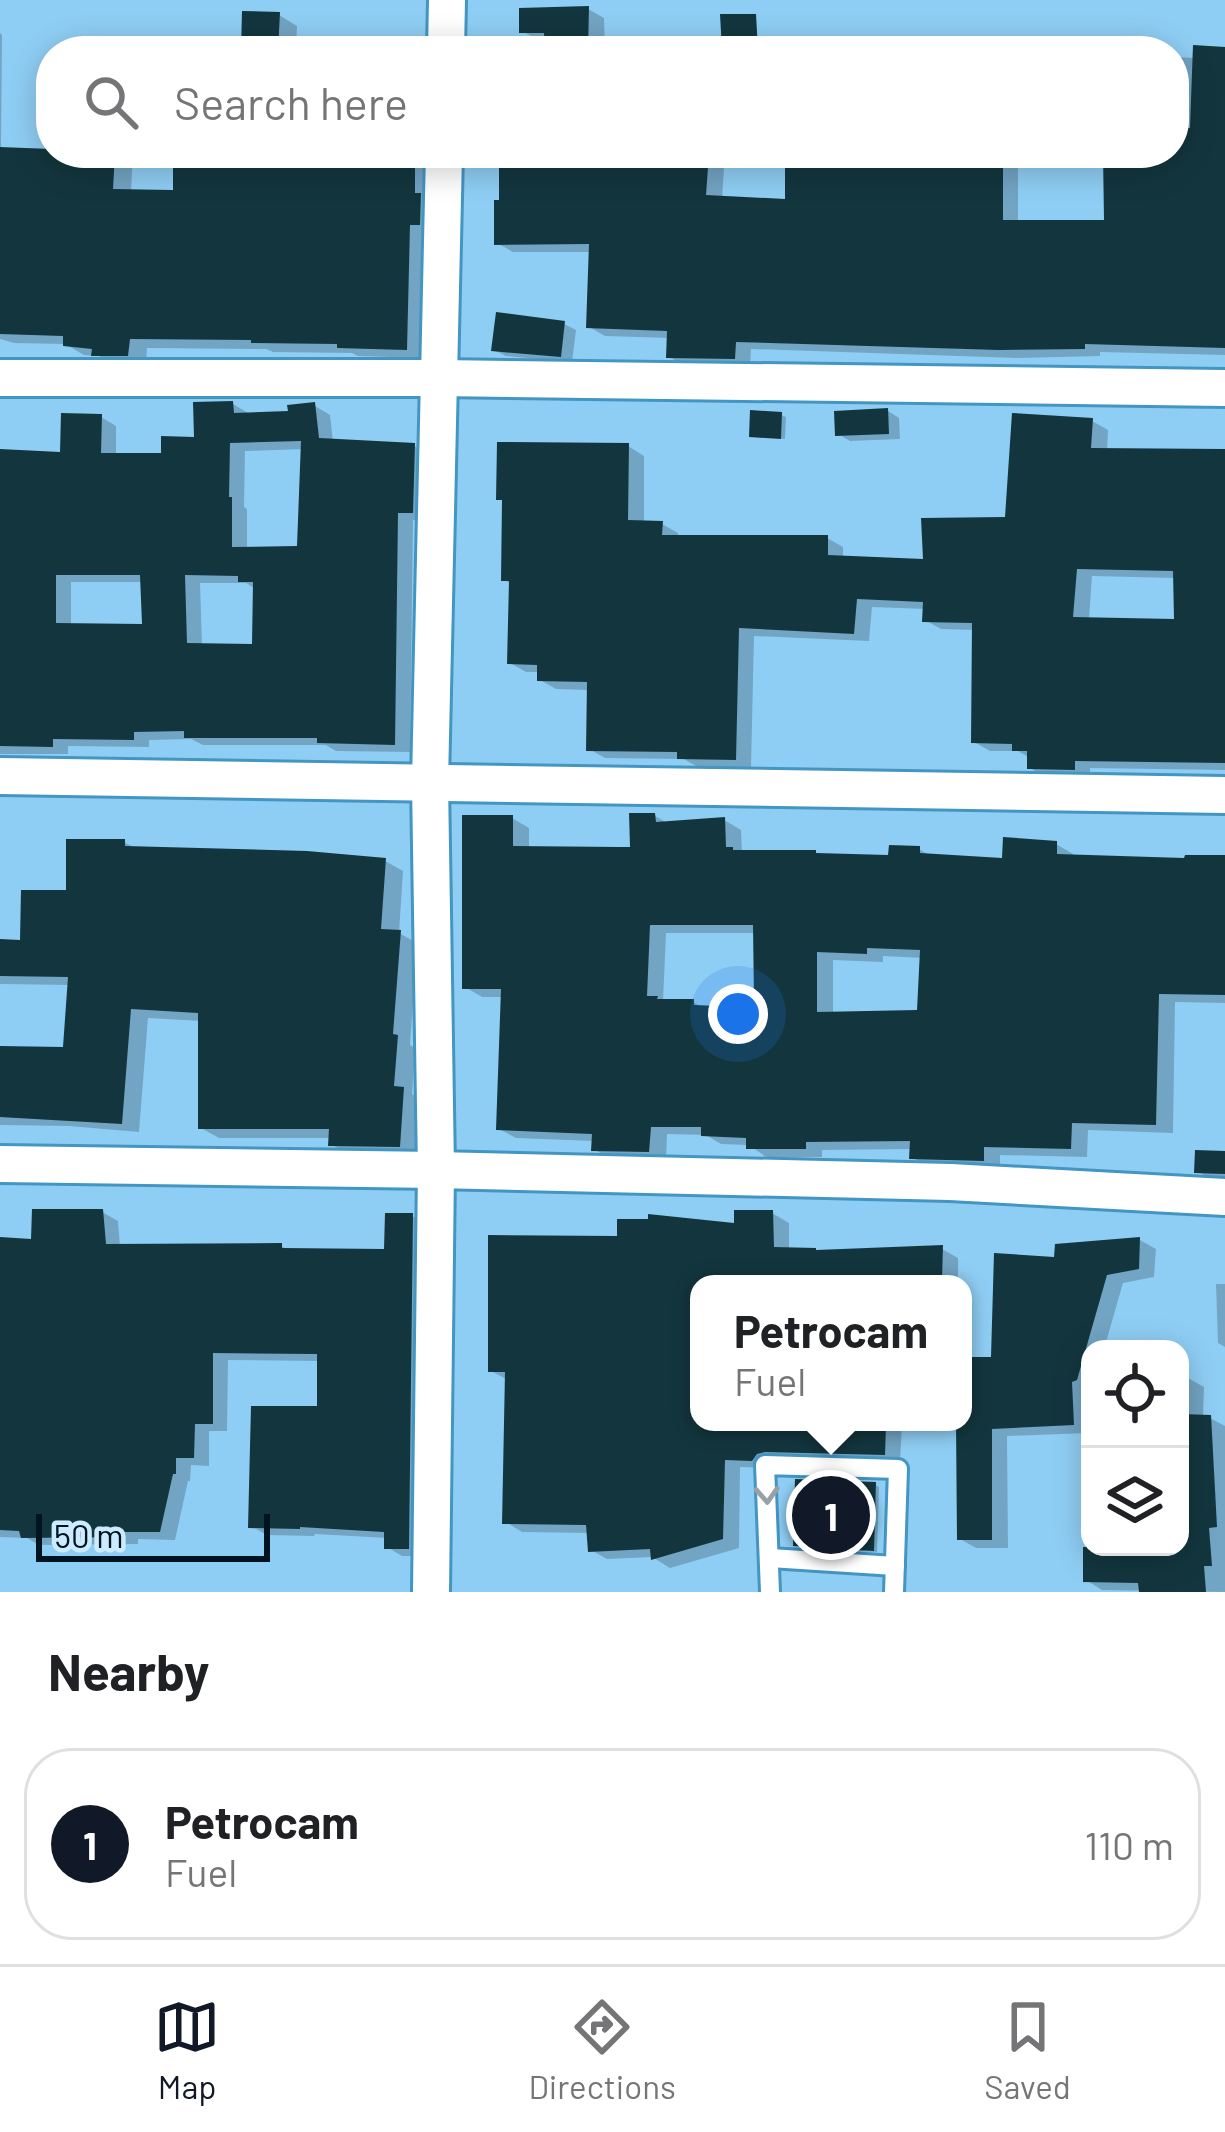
<!DOCTYPE html>
<style>
:root{--surface:#fff;--page:#f2f2f2;--text:#202124;--muted:#757577;--line:#e0e0e0;--accent:#111827}
body{margin:0;font-family:Barlow,sans-serif;background:var(--page);color:var(--text)}
.controls{position:absolute;right:36px;bottom:36px;display:grid;overflow:hidden;border-radius:24px;box-shadow:0 6px 30px #0003}
.controls button{width:108px;height:108px;display:grid;place-items:center;padding:0;border:0;border-bottom:3px solid var(--line);background:var(--surface);color:var(--text);font:60px sans-serif}
.scale{position:absolute;left:36px;bottom:30px;width:234px;box-sizing:border-box;padding-left:12px;border:6px solid #001320;border-top:0;font-size:33px;line-height:42px;white-space:nowrap;color:#001320;-webkit-text-stroke:9px #ccebfe;paint-order:stroke}
.you{position:absolute;left:738px;top:1014px;width:42px;height:42px;margin:-30px;border:9px solid #fff;border-radius:50%;background:#1a73e8;box-shadow:0 0 0 18px #1a73e833}
.badge{display:grid;place-items:center;width:78px;height:78px;border-radius:50%;background:var(--accent);color:#fff;font-size:39px;font-weight:700}
.pin{position:absolute;translate:-50% -50%;border:6px solid #fff;box-shadow:0 3px 12px #0006}
.popup{position:absolute;left:690px;top:1275px;width:282px;height:156px;box-sizing:border-box;display:grid;place-content:center;border-radius:24px;background:var(--surface);filter:drop-shadow(0 3px 9px #0005);font-size:39px;white-space:nowrap;color:var(--muted)}
.popup b{font-size:45px;color:var(--text)}
.popup::after{content:'';position:absolute;left:50%;top:100%;margin-left:-24px;border:24px solid transparent;border-top-color:var(--surface)}
.list{margin:0;padding:0;list-style:none}
h2{display:flex;justify-content:space-between;align-items:center;height:156px;margin:0;padding:0 48px;font-size:51px}
h2 small{font-size:39px;font-weight:400;color:var(--muted)}
.list li{display:grid;grid-template-columns:78px 1fr auto;gap:36px;align-items:center;box-sizing:border-box;height:192px;margin:0 24px 24px;padding:0 24px;border:3px solid var(--line);border-radius:48px}
.list b{display:block;font-size:45px;white-space:nowrap}
.list p{margin:0;font-size:39px;white-space:nowrap;color:var(--muted)}
.list em{font-size:39px;font-style:normal;color:var(--muted)}
.icon{flex:none;width:66px;height:66px;fill:none;stroke:currentColor;stroke-width:2;stroke-linecap:round;stroke-linejoin:round}
.map{position:relative;flex:none;width:1225px;height:1592px;overflow:hidden}
.search{position:absolute;background:var(--surface);box-shadow:0 6px 30px #0003;left:36px;right:36px;top:36px;height:132px;display:flex;align-items:center;gap:30px;box-sizing:border-box;padding:0 42px;border-radius:48px;color:var(--muted);font-size:45px}
.sheet{height:372px;background:var(--surface)}
nav{display:flex;justify-content:space-around;align-items:center;box-sizing:border-box;height:168px;border-top:3px solid var(--line);background:var(--surface);font-size:33px;color:var(--muted)}
nav a{display:grid;justify-items:center;gap:6px}
nav .on{color:var(--accent)}
.map>svg:first-child{display:block}
</style>
<div class="map">
<svg width="1225" height="1592" viewBox="0 0 1225 1592">
<rect width="100%" height="100%" fill="#8fcef4"/>
<g fill="#0003" fill-rule="evenodd">
<polygon points="588,9 604,18 605,51 548,51 548,40 538,40 522,31"/>
<polygon points="279,15 297,26 296,51 178,51 178,44 244,45"/>
<polygon points="0,33 2,35 1,150 133,153 131,192 176,193 176,153 432,153 424,358 358,356 352,353 273,352 266,349 147,348 146,364 112,364 99,356 84,355 65,344 14,343 0,339"/>
<path d="M1225,50V355L1100,352V356L1017,358L751,349L750,367L685,366L669,357L670,338L605,336L589,327L592,252H513L497,243L502,203V153H725L722,199L788,202V153H1174V57L1195,58ZM1018,165H1106L1107,223H1018Z"/>
<polygon points="564,324 576,330 572,362 506,356 494,350"/>
<path d="M233,404L248,413L291,414L315,406L330,415L333,442L414,446L430,455L428,521L413,520L410,752L336,751L326,745H203L191,739L149,740V747L68,746V754H0V452L63,455L101,417L116,426V456H164L197,440ZM304,449L300,549L247,550V509L244,507L245,451ZM71,582H143L145,627L71,626ZM200,583H246L256,589L255,647L202,646Z"/>
<polygon points="888,411 899,418 900,439 850,441 838,434"/>
<polygon points="781,415 786,417 785,439 752,435"/>
<path d="M1092,421L1108,430L1107,452H1225V770L1090,768V778L1046,777L1030,768V758L1018,751H990L974,742L975,630L941,629L925,620L926,609L872,607L869,641L754,636L751,768L696,766L684,759L605,758L589,749L590,690L556,689L540,680V672H526L510,663L512,584L504,580L628,446L644,456V524H662L678,533V538H827L843,547V559L926,562L1008,520ZM1092,576L1176,578L1177,622L1089,620Z"/>
<path d="M655,816L669,824L724,820L741,830L742,853L891,858L919,849L932,857L1005,861L1056,844L1073,854V857L1187,862L1225,858V1003L1175,1002L1173,1133L1088,1130L1087,1157L1000,1155V1169L929,1167L912,1157L913,1149L822,1150V1157H766L749,1145L721,1144L706,1135L667,1134L666,1160L610,1159L594,1149V1141L516,1138L499,1129L504,997H482L465,987L512,818L529,828V849L633,850ZM666,933H756L757,1003L748,1010L705,1009L693,1002H663ZM883,956L923,958L920,1013L833,1014V960L883,962Z"/>
<polygon points="124,842 137,849 385,861 403,871 399,933 417,943 410,1045 415,1048 412,1094 421,1100 417,1156 349,1155 331,1144 332,1138 219,1138 201,1128 201,1021 148,1018 139,1132 69,1126 0,1125 0,1049 65,1050 70,985 0,984 0,942 23,943 69,893"/>
<polygon points="1225,1154 1225,1181 1214,1181 1197,1171"/>
<polygon points="102,1212 118,1221 120,1247 281,1246 290,1251 387,1252 412,1216 428,1225 424,1556 402,1556 387,1547 387,1538 315,1534 314,1536 267,1535 251,1526 320,1410 320,1361 228,1360 227,1431 209,1431 209,1466 191,1465 190,1481 188,1481 175,1540 138,1539 138,1544 39,1545 27,1538 0,1537 0,1241 33,1242"/>
<polygon points="772,1213 789,1223 789,1251 942,1249 958,1258 958,1284 699,1284 699,1422 833,1425 833,1422 902,1422 900,1463 769,1468 740,1467 739,1548 670,1568 652,1557 607,1559 591,1550 590,1533 522,1532 506,1522 508,1380 491,1371 620,1240 737,1226"/>
<polygon points="1140,1240 1156,1249 1154,1277 1123,1283 1104,1349 1090,1349 1090,1547 1180,1547 1180,1377 1188,1378 1204,1387 1203,1417 1210,1418 1225,1426 1225,1592 1102,1590 1086,1580 1088,1433 1007,1436 1008,1548 976,1548 960,1539 959,1422 963,1422 963,1360 994,1360 1057,1260"/>
<polygon points="1216,1284 1225,1284 1225,1347 1218,1343"/>
<polygon points="875,1485 879,1487 877,1552 801,1547 796,1544"/>
</g>
<g fill="#13363e" fill-rule="evenodd">
<polygon points="589,6 588,51 545,51 544,33 519,33 519,8"/>
<polygon points="242,11 280,12 278,51 241,51"/>
<polygon points="720,14 756,14 758,51 722,51"/>
<polygon points="1193,45 1225,47 1225,348 1085,344 1085,349 999,350 736,342 735,359 666,358 667,331 586,328 589,244 494,245 494,200 499,200 499,153 709,153 706,195 785,199 785,153 1003,153 1003,220 1104,220 1103,153 1174,153 1174,128 1190,128"/>
<polygon points="0,147 51,149 51,153 115,153 113,189 173,190 173,153 415,153 415,193 421,193 420,225 410,225 407,350 337,348 337,344 251,343 251,340 130,339 128,356 91,356 92,349 63,346 63,336 0,334"/>
<polygon points="496,312 565,321 561,357 491,351"/>
<path d="M233,401L234,413L288,411L287,405L315,402L319,438L415,443L413,513H398L395,745L317,743V738H184V731L134,732V740L53,739V747L0,746V449L60,452L61,413L102,414L101,453H161V436L194,437L193,402ZM301,441L297,546L232,547V497H229L230,443ZM56,575H140L142,624L56,623ZM185,575L238,576V582H253L252,644L187,643Z"/>
<polygon points="888,408 889,434 835,436 834,411"/>
<polygon points="750,410 782,412 781,439 749,437"/>
<path d="M1012,413L1093,418L1091,448L1225,449V763L1075,761V770L1027,769V751H1012V744L971,743L972,623L922,622L923,602L857,599L854,634L739,628L736,760L677,759V752L586,751L587,682L537,681V665L507,664L509,581H501L502,500H496L497,442L629,443L628,520L663,521L662,535H828V555L923,559L921,518L1005,517ZM1077,569L1173,571L1174,619L1073,617Z"/>
<path d="M629,813H655L656,822L725,817L726,847H733V850H816V853L888,855L889,845L920,846V853L1002,858L1003,837L1057,841V854L1184,858L1185,855H1225V995L1159,994L1156,1125L1072,1123L1071,1149L984,1147V1161L909,1159L910,1141L806,1142V1149H746V1138L701,1136V1127H651L649,1152L591,1151L592,1134L496,1130L501,989H462V815H513V846L619,847H630ZM650,925H753L754,1000H745V1007L694,1005V999H657L658,996H647ZM867,948L920,950L917,1010L817,1012V952L867,954Z"/>
<polygon points="66,839 125,839 125,846 307,851 386,858 381,929 401,930 393,1034 398,1035 394,1086 404,1087 400,1147 328,1146 329,1129 198,1129 198,1013 131,1009 122,1124 0,1117 0,1046 63,1047 68,977 0,976 0,939 20,940 21,890 66,890"/>
<polygon points="1195,1150 1225,1151 1225,1174 1194,1173"/>
<polygon points="32,1209 103,1209 106,1244 282,1243 282,1248 384,1249 385,1213 413,1213 409,1549 384,1549 384,1532 300,1527 300,1529 248,1528 251,1406 317,1406 317,1354 213,1353 213,1424 195,1424 194,1458 176,1458 176,1474 173,1474 160,1532 124,1532 124,1537 21,1538 19,1531 0,1530 0,1237 31,1239"/>
<polygon points="734,1210 773,1210 774,1247 816,1248 816,1250 943,1245 942,1280 898,1280 898,1284 699,1284 699,1422 886,1425 885,1455 765,1452 757,1454 752,1461 725,1460 723,1539 651,1560 650,1549 588,1552 586,1525 502,1524 505,1372 488,1372 488,1235 617,1236 617,1219 648,1219 648,1214 734,1223"/>
<polygon points="1140,1237 1139,1269 1107,1275 1077,1380 1072,1382 1074,1425 992,1429 992,1540 957,1540 956,1422 963,1422 963,1357 991,1357 994,1253 1054,1257 1055,1244"/>
<polygon points="1180,1414 1211,1415 1217,1527 1209,1528 1212,1566 1204,1566 1206,1592 1139,1592 1138,1583 1083,1582 1083,1547 1180,1547"/>
<polygon points="795,1479 876,1482 874,1551 793,1546"/>
</g>
<g fill="none" stroke-linecap="round" stroke-linejoin="round">
<g stroke="#4395c2" stroke-width="24">
<g id="service">
<polyline points="770,1558 895,1566"/>
<polyline points="770,1592 765,1465 898,1469 894,1592"/>
</g>
</g>
<g stroke="#4395c2" stroke-width="42">
<g id="minor">
<polyline points="446,51 447,0"/>
<polyline points="0,378 439,378 1225,388"/>
<polyline points="0,776 1225,795"/>
<polyline points="0,1164 436,1170 950,1182 1225,1197"/>
<polyline points="431,1592 436,1170 430,782 444,153"/>
</g>
</g>
<use href="#service" stroke="#fff" stroke-width="18"/>
<use href="#minor" stroke="#fff" stroke-width="36"/>
</g>
<defs><path id="oneway-chevron" d="M-2-3.5L2.5 0L-2 3.5" fill="none" stroke-width="1.6" stroke-linecap="round" stroke-linejoin="round" transform="scale(3)"/></defs>
<use stroke="#99a1a6" href="#oneway-chevron" transform="translate(767 1495) rotate(87)"/>
</svg>
<div class="controls">
<button><svg class="icon" aria-label="locate" viewBox="0 0 24 24"><circle cx="12" cy="12" r="6"/><path d="M12 2v4M12 18v4M2 12h4M18 12h4"/></svg></button>
<button><svg class="icon" aria-label="layers" viewBox="0 0 24 24"><path d="M12 4l9 5-9 5-9-5zM3 14l9 5 9-5"/></svg></button>
</div>
<div class="scale">50 m</div>
<div class="you"></div>
<div class="pin badge" style="left:831px;top:1515px">1</div>
<div class="popup"><b>Petrocam</b>Fuel</div>
<div class="search"><svg class="icon" aria-label="search" viewBox="0 0 24 24"><circle cx="10" cy="10" r="6"/><path d="M15 15l6 6"/></svg>Search here</div>
</div>
<section class="sheet">
<h2>Nearby<small></small></h2>
<ul class="list">
<li><span class="badge">1</span><div><b>Petrocam</b><p>Fuel</p></div><em>110 m</em></li>
</ul>
</section>
<nav>
<a class="on"><svg class="icon" aria-label="map" viewBox="0 0 24 24"><path d="M3 6l6-2 6 2 6-2v14l-6 2-6-2-6 2zM9 4v14M15 6v14"/></svg>Map</a>
<a><svg class="icon" aria-label="directions" viewBox="0 0 24 24"><path d="M12 3l9 9-9 9-9-9zM9 14v-3h6M13 9l2 2-2 2"/></svg>Directions</a>
<a><svg class="icon" aria-label="saved" viewBox="0 0 24 24"><path d="M7 4h10v16l-5-4-5 4z"/></svg>Saved</a>
</nav>
